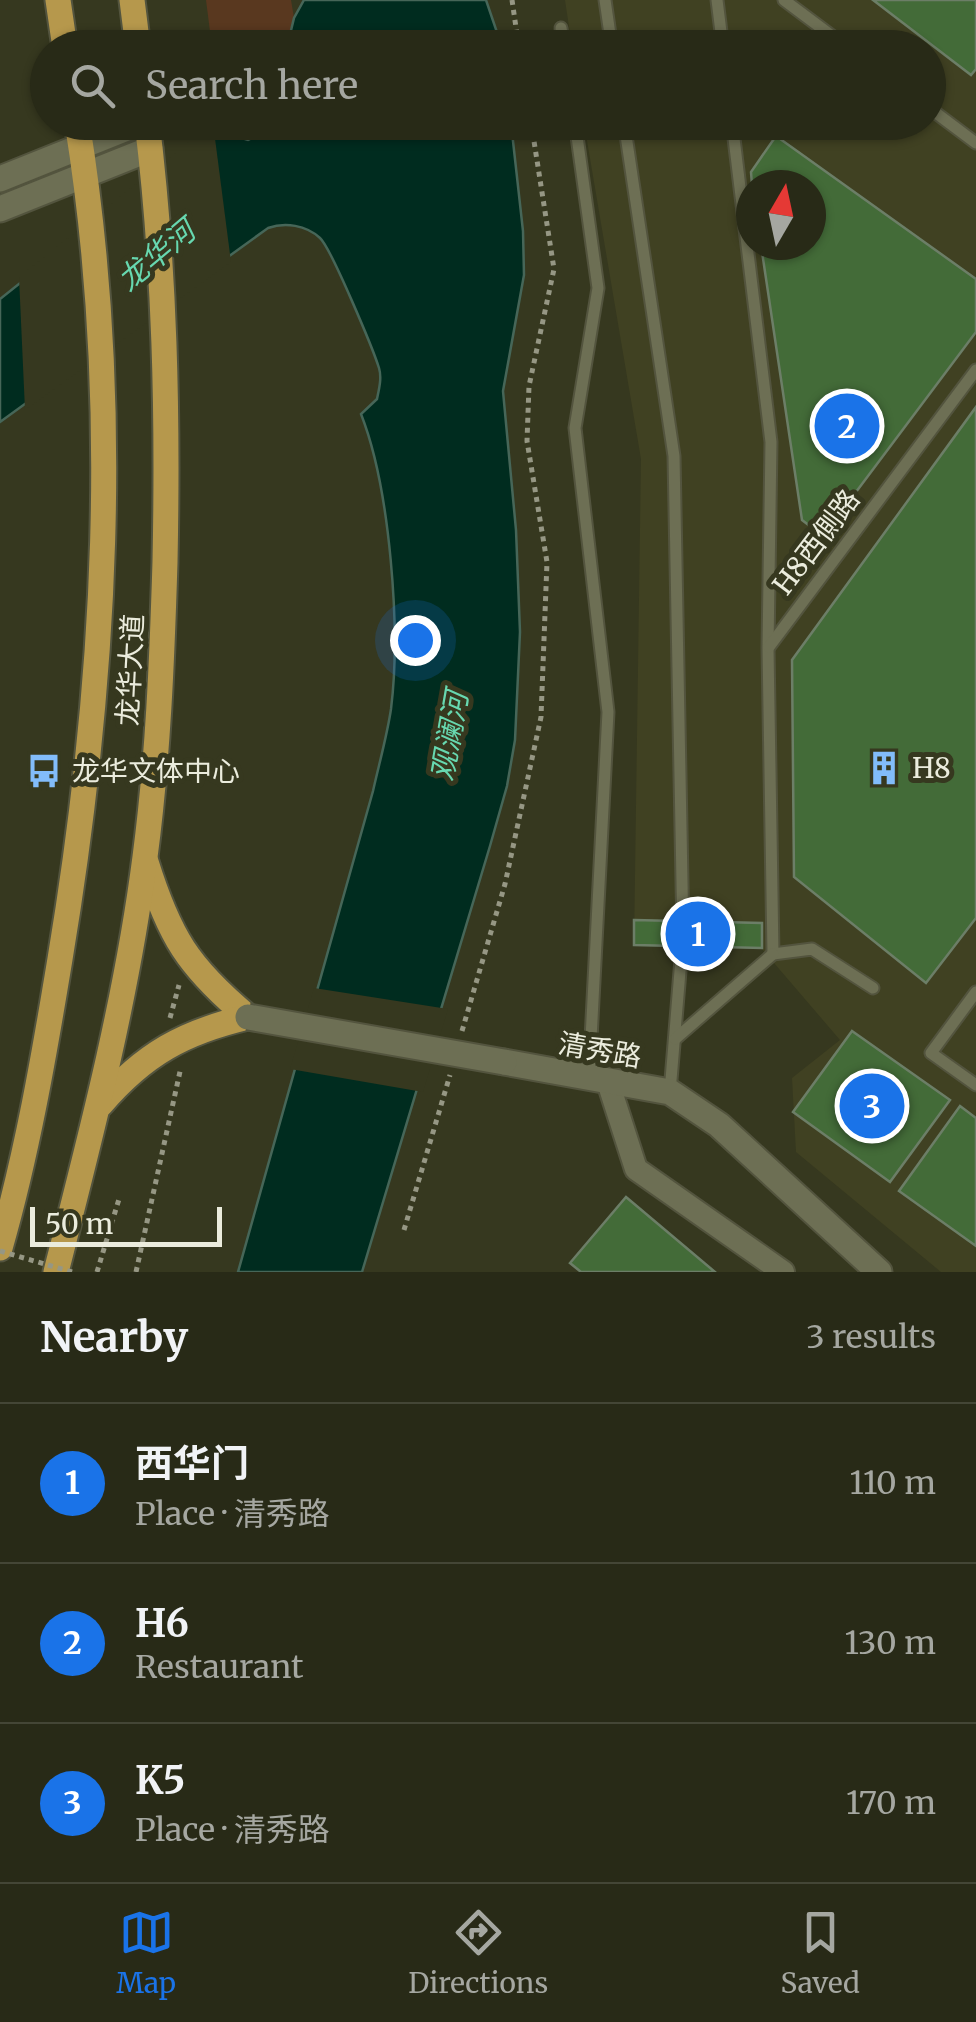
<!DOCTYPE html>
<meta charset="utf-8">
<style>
:root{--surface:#282a17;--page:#343624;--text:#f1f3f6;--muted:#a5a7a1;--line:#444636;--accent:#1a73e8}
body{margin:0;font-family:Merriweather,"Noto Sans SC",serif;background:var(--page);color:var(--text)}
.compass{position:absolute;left:736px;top:170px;width:90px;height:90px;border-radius:50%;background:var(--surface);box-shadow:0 2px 8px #0004;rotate:9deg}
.scale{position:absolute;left:30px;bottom:25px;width:192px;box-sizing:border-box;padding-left:10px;border:5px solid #ebecdd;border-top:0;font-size:28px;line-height:35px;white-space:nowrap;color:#ebecdd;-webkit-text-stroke:8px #36381f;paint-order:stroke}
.you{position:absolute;left:415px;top:640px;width:35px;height:35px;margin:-25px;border:8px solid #fff;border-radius:50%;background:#1a73e8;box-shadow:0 0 0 15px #1a73e833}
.badge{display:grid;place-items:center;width:65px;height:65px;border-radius:50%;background:var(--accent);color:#fff;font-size:32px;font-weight:700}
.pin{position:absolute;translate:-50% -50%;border:5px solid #fff;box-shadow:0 2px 10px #0006}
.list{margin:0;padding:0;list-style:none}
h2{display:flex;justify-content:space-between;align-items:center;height:130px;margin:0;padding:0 40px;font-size:42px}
h2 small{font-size:32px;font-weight:400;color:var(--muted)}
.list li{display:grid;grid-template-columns:65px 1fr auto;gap:30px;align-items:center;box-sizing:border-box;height:160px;padding:0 40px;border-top:2px solid var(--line)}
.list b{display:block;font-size:38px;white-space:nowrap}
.list p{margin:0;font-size:32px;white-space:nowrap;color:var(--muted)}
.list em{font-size:32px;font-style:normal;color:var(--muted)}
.icon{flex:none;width:55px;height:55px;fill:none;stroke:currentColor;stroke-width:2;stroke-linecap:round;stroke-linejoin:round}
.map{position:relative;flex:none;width:976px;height:1272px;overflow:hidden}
.search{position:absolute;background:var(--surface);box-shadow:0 2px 8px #0004;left:30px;right:30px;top:30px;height:110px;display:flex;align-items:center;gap:25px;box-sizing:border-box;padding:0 35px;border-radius:55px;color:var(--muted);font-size:38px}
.sheet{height:610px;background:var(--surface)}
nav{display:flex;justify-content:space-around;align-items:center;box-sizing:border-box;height:140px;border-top:2px solid var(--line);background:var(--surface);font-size:28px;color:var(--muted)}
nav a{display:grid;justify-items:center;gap:5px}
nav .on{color:var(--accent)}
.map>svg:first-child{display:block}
</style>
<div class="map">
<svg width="976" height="1272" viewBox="0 0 976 1272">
<rect width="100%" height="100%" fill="#36381f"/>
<path fill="#404122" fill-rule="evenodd" d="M565,0H976V1272H941L796,1152L792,1078L840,1040L762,949L634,945L641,459L584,123L928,122V48L572,47ZM751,185H811V245H751Z"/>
<g fill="#59381f">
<polygon points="206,0 291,0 294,18 287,47 212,47"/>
<polygon points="228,123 284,123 248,140 238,137"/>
</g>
<g fill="#002c1f" stroke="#466658" stroke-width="2.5">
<polygon points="304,0 486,0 502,47 287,47 294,18"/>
<path d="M221,123H228L238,137L248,140L284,123H511L523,231L524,275L503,391L516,530L520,632L515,740L507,786L490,846L362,1272H238L373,791C379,764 387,736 391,709C401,629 390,488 361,414L377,399C379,389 382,378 379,368C373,349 331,248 320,238C306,225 285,222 268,228L0,422V299Z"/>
</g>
<g fill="#36381f">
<polygon points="213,123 231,262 25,410 19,277"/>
<polygon points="314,988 448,1009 423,1092 290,1069"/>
</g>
<g fill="#436b38" stroke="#6c7e67" stroke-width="2.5">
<polygon points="873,0 976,0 976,69 971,75"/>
<polygon points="776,136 976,279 976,332 823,536 802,520 761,245 811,245 811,185 752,185 751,172"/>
<polygon points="976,407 976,918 926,983 794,877 792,660"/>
<polygon points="634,920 762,923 762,948 634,945"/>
<polygon points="852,1031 950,1100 890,1182 793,1112"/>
<polygon points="960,1106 976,1118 976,1246 899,1191"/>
<polygon points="626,1197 715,1272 581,1272 570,1263"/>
</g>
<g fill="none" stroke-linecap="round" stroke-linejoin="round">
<g stroke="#53543e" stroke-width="15">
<g id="lane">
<polyline points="605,0 612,48"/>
<polyline points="717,0 723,48"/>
<polyline points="784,0 848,48"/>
<polyline points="561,28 564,48"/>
<polyline points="928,107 976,143"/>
<polyline points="575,122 598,288 575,428 608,712 589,1077"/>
<polyline points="624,122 674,456 683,935 670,1092"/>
<polyline points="732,122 771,442 768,648 773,954 812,949 873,988"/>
<polyline points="769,647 976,370"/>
<polyline points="976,992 931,1053 976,1085"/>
<polyline points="675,1039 773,954"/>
</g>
</g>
<g stroke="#53543e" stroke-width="26">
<polyline id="street" points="608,1082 636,1169 783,1272"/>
</g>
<g stroke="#53543e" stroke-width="29">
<g id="secondary">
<polyline points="0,179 142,122"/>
<polyline points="0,209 150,149"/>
<polyline points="504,1062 670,1092 719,1125 879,1272"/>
</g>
</g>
<g stroke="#53543e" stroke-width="29">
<g id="primary">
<polyline points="58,0 65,48"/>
<polyline points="132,0 138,48"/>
<path d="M146,862C169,936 188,967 248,1017"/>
<path d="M101,1104C144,1054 184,1032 248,1017"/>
<path d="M0,1248C27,1154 44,1056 60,959C106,683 122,400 77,122"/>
<path d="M56,1272C91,1135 127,997 145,857C158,759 162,660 165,562C168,414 165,269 147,122"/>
</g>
</g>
<g stroke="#969784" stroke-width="5" stroke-dasharray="5 5" stroke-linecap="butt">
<polyline points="512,0 519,48"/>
<polyline points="170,1018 179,985"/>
<polyline points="462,1031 505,884 541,717 547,562 527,441 529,386 554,269 531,122"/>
<polyline points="404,1230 450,1075"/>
<polyline points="97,1272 119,1199"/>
<polyline points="136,1272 181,1067"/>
</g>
<use href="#lane" stroke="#6d6f54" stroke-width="11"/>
<use href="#street" stroke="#6d6f54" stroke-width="22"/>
<use href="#secondary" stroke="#6d6f54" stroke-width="25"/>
<use href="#primary" stroke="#b6984c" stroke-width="25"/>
<g stroke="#53543e" stroke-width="29" stroke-linecap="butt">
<polyline id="secondary-bridge" points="248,1017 504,1062"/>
</g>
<polyline stroke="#969784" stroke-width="5" stroke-dasharray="5 5" stroke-linecap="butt" points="0,1251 72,1272"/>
<use href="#secondary-bridge" stroke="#6d6f54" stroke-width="25"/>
</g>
<defs>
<g id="building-bare" transform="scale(2.7)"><path d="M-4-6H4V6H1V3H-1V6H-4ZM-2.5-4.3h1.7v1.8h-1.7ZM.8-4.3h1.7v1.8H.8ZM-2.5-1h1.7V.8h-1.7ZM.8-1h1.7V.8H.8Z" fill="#82bcfa" stroke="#36381f" stroke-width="2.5" paint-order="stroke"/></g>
<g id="bus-bare" transform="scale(2.7)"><path d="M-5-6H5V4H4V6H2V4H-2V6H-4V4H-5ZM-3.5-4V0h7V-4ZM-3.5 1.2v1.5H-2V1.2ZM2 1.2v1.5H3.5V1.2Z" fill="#82bcfa" stroke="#36381f" stroke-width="2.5" paint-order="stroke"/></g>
</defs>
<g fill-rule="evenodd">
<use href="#building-bare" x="884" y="768"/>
<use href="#bus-bare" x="44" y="771"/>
</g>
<g text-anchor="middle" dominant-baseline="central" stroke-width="10" stroke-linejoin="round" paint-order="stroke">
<g font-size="28" fill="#ebecdd" stroke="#36381f">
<text transform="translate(816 542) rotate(-53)">H8西側路</text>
<text transform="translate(130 670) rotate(-87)">龙华大道</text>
<text transform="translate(600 1050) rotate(10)">清秀路</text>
</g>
<g font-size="28" fill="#ebecdd" stroke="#36381f" text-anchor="start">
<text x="912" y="768">H8</text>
<text x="72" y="771">龙华文体中心</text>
</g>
<g font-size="30" font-style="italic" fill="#67d8b0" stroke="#36381f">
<text transform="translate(156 255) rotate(-40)">龙华河</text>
<text transform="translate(449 736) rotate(-80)">观澜河</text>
</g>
</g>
</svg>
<svg class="compass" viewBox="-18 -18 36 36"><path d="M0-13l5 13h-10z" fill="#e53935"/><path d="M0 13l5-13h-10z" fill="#a5a7a1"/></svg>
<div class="scale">50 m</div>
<div class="you"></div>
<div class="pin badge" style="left:698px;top:934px">1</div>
<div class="pin badge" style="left:847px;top:426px">2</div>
<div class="pin badge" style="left:872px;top:1106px">3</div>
<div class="search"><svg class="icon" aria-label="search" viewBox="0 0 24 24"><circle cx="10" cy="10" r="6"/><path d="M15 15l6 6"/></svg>Search here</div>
</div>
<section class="sheet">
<h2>Nearby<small>3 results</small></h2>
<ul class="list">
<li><span class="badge">1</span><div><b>西华门</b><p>Place · 清秀路</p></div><em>110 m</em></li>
<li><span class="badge">2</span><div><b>H6</b><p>Restaurant</p></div><em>130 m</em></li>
<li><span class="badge">3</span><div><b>K5</b><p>Place · 清秀路</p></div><em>170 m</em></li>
</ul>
</section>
<nav>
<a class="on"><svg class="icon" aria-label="map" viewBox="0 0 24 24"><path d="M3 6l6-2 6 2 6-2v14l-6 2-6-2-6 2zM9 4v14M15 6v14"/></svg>Map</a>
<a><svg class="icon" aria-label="directions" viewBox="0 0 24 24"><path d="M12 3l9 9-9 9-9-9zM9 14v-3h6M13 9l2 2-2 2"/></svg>Directions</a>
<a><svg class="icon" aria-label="saved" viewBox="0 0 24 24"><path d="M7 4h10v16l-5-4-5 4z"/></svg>Saved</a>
</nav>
